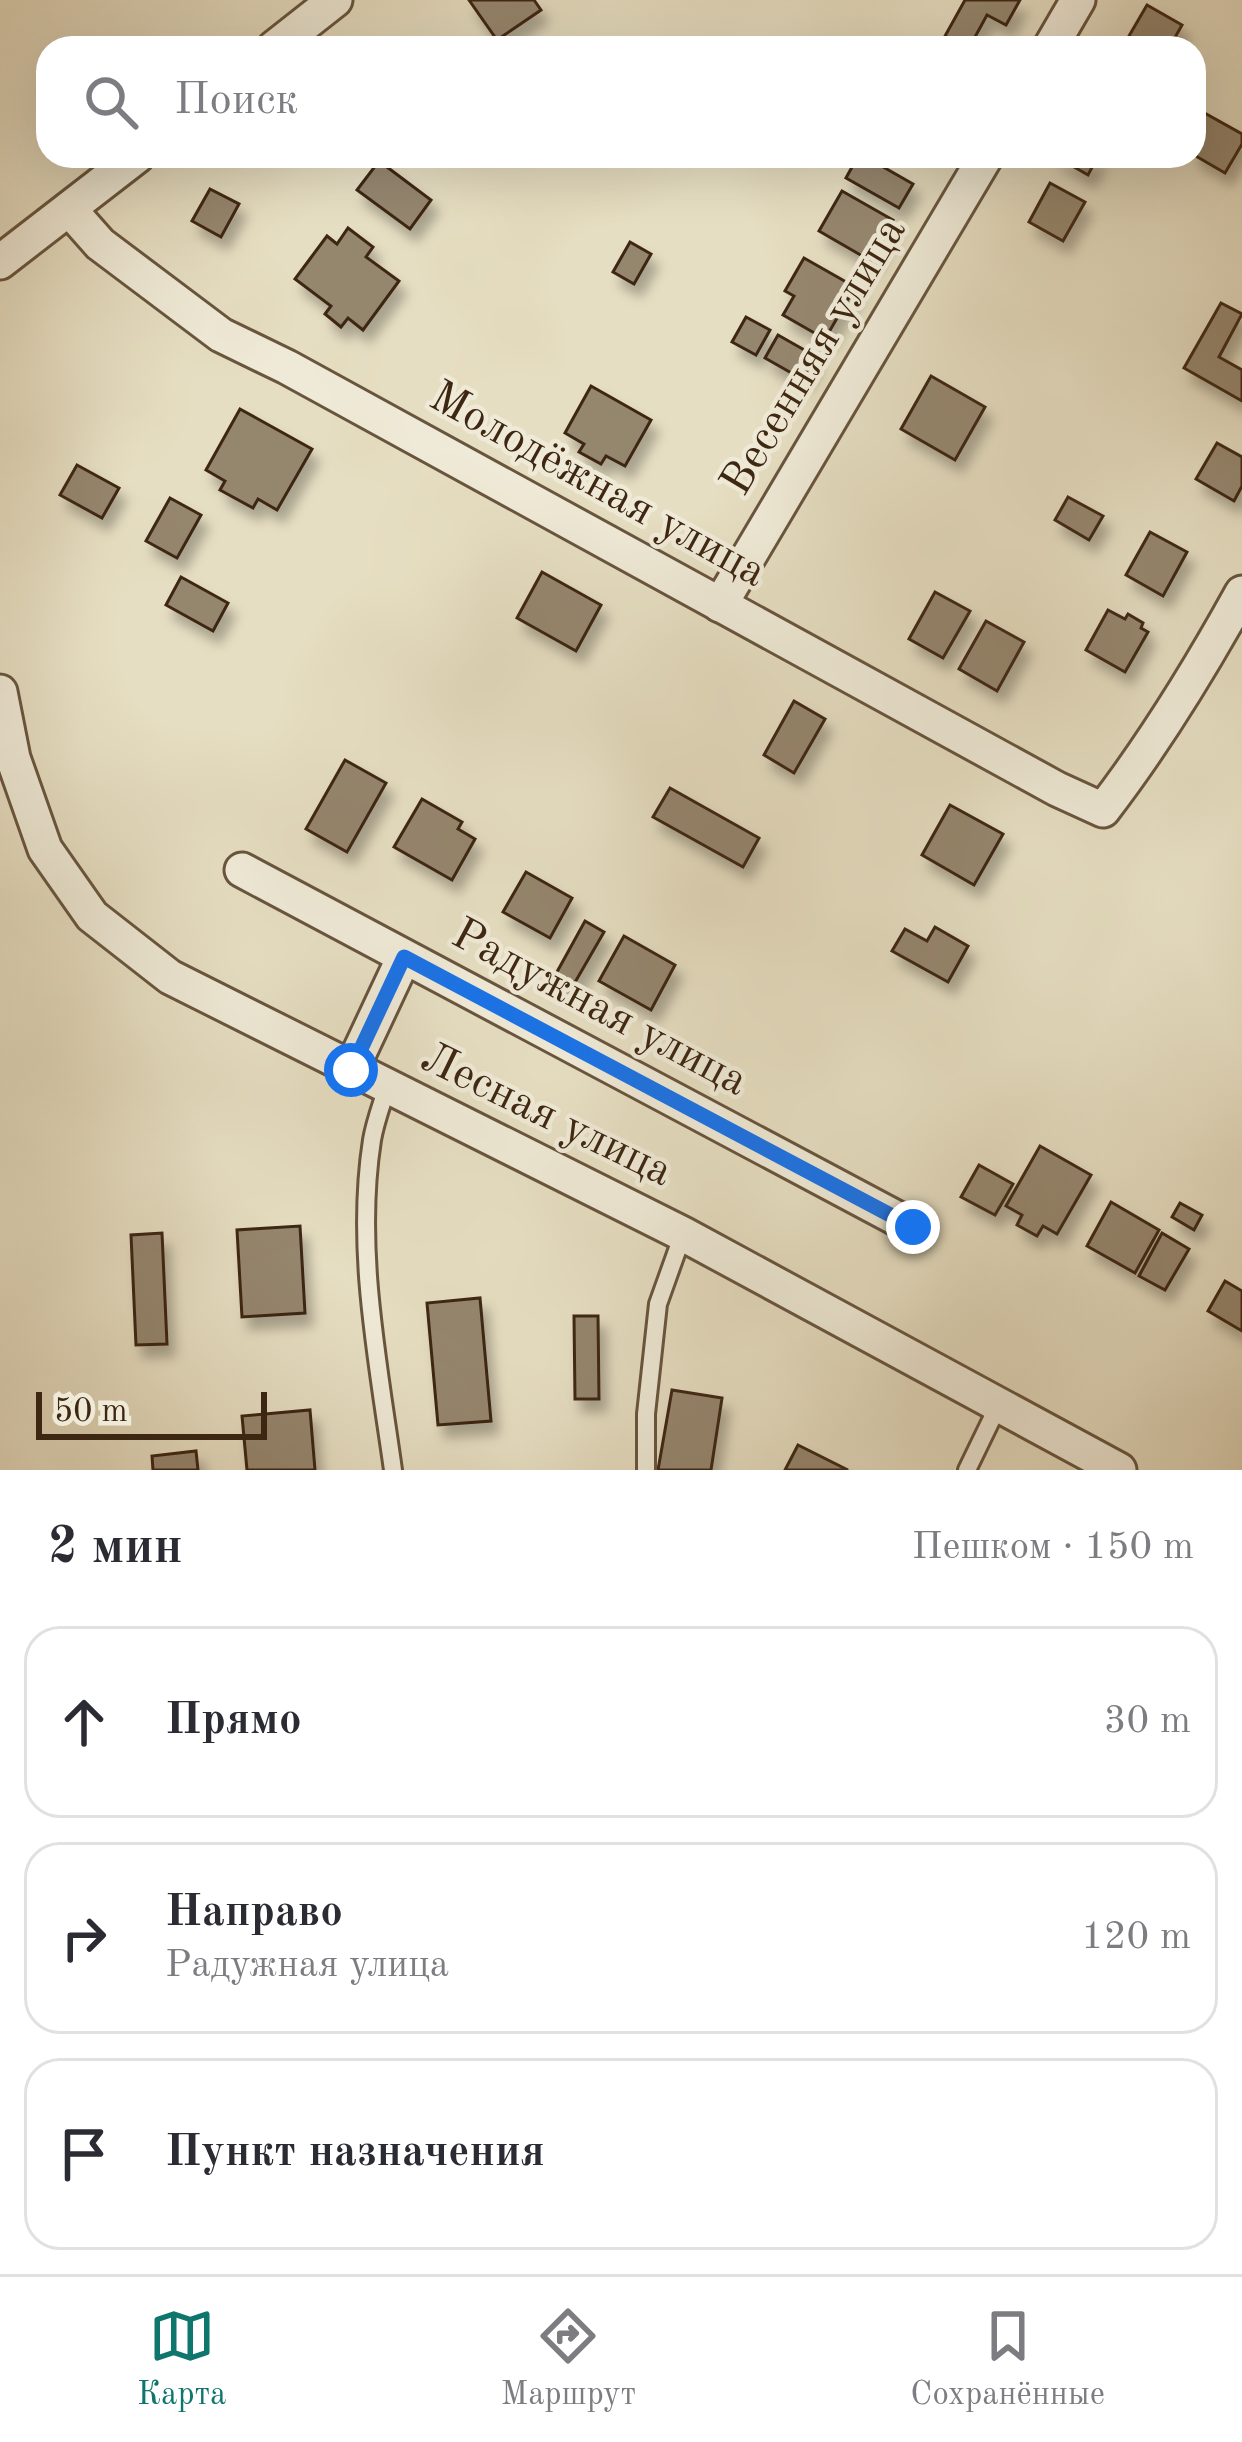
<!DOCTYPE html>
<html lang="ru">
<meta charset="utf-8">
<style>
:root{--surface:#fff;--page:#f7f7f7;--text:#2b2b33;--muted:#7c7c81;--line:#e1e1e2;--accent:#0f766e}
body{margin:0;font-family:"Old Standard TT",serif;background:var(--page);color:var(--text)}
.scale{position:absolute;left:36px;bottom:30px;width:231px;box-sizing:border-box;padding-left:12px;border:6px solid #3e2712;border-top:0;font-size:33px;line-height:42px;white-space:nowrap;color:#3e2712;-webkit-text-stroke:9px #efead7;paint-order:stroke}
.stop{position:absolute;width:36px;height:36px;margin:-27px;border:9px solid #1a73e8;border-radius:50%;background:#fff}
.stop.end{background:#1a73e8;border-color:#fff;box-shadow:0 3px 12px #0008}
.list{margin:0;padding:0;list-style:none}
h2{display:flex;justify-content:space-between;align-items:center;height:156px;margin:0;padding:0 48px;font-size:51px}
h2 small{font-size:39px;font-weight:400;color:var(--muted)}
.list li{display:grid;grid-template-columns:78px 1fr auto;gap:36px;align-items:center;box-sizing:border-box;height:192px;margin:0 24px 24px;padding:0 24px;border:3px solid var(--line);border-radius:36px}
.list b{display:block;font-size:45px;white-space:nowrap}
.list p{margin:0;font-size:39px;white-space:nowrap;color:var(--muted)}
.list em{font-size:39px;font-style:normal;color:var(--muted)}
.icon{flex:none;width:66px;height:66px;fill:none;stroke:currentColor;stroke-width:2;stroke-linecap:round;stroke-linejoin:round}
.map{position:relative;flex:none;width:1242px;height:1470px;overflow:hidden}
.search{position:absolute;background:var(--surface);box-shadow:0 12px 48px #0002;left:36px;right:36px;top:36px;height:132px;display:flex;align-items:center;gap:30px;box-sizing:border-box;padding:0 42px;border-radius:36px;color:var(--muted);font-size:45px}
.sheet{height:804px;background:var(--surface)}
nav{display:flex;justify-content:space-around;align-items:center;box-sizing:border-box;height:168px;border-top:3px solid var(--line);background:var(--surface);font-size:33px;color:var(--muted)}
nav a{display:grid;justify-items:center;gap:6px}
nav .on{color:var(--accent)}
.map>svg:first-child{display:block}
</style>
<div class="map">
<svg width="1242" height="1470" viewBox="0 0 1242 1470">
<defs>
<filter id="shadow"><feDropShadow dx="7" dy="12" stdDeviation="6" flood-color="#0004"/></filter>
</defs>
<rect width="100%" height="100%" fill="#e6dec2"/>
<filter id="stains"><feTurbulence type="fractalNoise" baseFrequency=".00167" numOctaves="4"/><feColorMatrix values="0 0 0 0 .2 0 0 0 0 .09 0 0 0 0 .02 0 0 0 .5 -.17"/></filter>
<radialGradient id="worn" r=".72"><stop offset=".6" stop-color="#630" stop-opacity="0"/><stop offset="1" stop-color="#630" stop-opacity=".3"/></radialGradient>
<g fill="#95866e" stroke="#3e2712" stroke-width="3" filter="url(#shadow)">
<polygon points="469,0 534,0 541,10 497,40"/>
<polygon points="965,0 1020,0 1006,25 987,15 969,48 945,36"/>
<polygon points="1147,5 1182,25 1169,48 1122,48"/>
<polygon points="1201,111 1242,134 1242,144 1225,173 1194,155 1194,124"/>
<polygon points="858,156 864,156 913,184 899,208 846,178"/>
<polygon points="1055,156 1098,156 1088,175"/>
<polygon points="379,161 431,200 410,229 357,190"/>
<polygon points="1050,183 1085,202 1063,241 1029,222"/>
<polygon points="210,189 239,204 221,237 192,221"/>
<polygon points="842,191 893,220 871,261 819,231"/>
<polygon points="348,228 373,247 366,257 399,281 363,330 348,318 341,327 325,314 331,306 295,279 327,236 337,244"/>
<polygon points="630,242 651,254 634,284 613,272"/>
<polygon points="804,258 855,287 825,339 783,315 794,296 785,291"/>
<polygon points="1221,303 1242,314 1219,357 1242,370 1242,401 1184,368"/>
<polygon points="746,317 770,330 756,355 732,342"/>
<polygon points="778,335 815,356 802,379 765,358"/>
<polygon points="931,376 985,407 955,460 901,429"/>
<polygon points="591,386 651,420 625,466 606,456 601,464 579,452 584,444 565,433"/>
<polygon points="240,409 312,449 277,510 258,499 253,508 220,490 225,481 206,470"/>
<polygon points="1217,443 1242,457 1242,486 1234,501 1196,479"/>
<polygon points="77,465 119,488 102,518 60,495"/>
<polygon points="1068,497 1103,516 1089,540 1055,520"/>
<polygon points="170,498 201,515 177,558 146,541"/>
<polygon points="1150,532 1187,552 1163,596 1126,575"/>
<polygon points="542,572 601,605 576,651 517,618"/>
<polygon points="181,577 228,603 213,631 166,605"/>
<polygon points="935,592 970,611 943,658 909,639"/>
<polygon points="1108,610 1125,619 1128,614 1143,623 1141,628 1148,632 1125,672 1086,650"/>
<polygon points="986,621 1024,642 997,691 959,669"/>
<polygon points="794,701 825,719 794,773 764,755"/>
<polygon points="345,760 386,783 347,852 306,829"/>
<polygon points="670,788 759,838 743,867 653,817"/>
<polygon points="422,799 462,822 458,829 475,839 452,880 394,847"/>
<polygon points="950,805 1003,834 974,885 922,855"/>
<polygon points="526,872 572,898 550,938 503,912"/>
<polygon points="585,921 604,932 570,991 552,981"/>
<polygon points="935,927 968,946 948,982 892,951 905,929 927,941"/>
<polygon points="624,936 675,965 651,1010 599,981"/>
<polygon points="1040,1146 1091,1175 1057,1234 1043,1226 1037,1236 1017,1225 1022,1215 1006,1206"/>
<polygon points="979,1165 1013,1184 995,1215 961,1197"/>
<polygon points="1111,1202 1159,1230 1135,1273 1087,1246"/>
<polygon points="1180,1203 1202,1215 1194,1230 1172,1217"/>
<polygon points="300,1226 305,1313 242,1317 237,1230"/>
<polygon points="162,1233 167,1344 136,1345 131,1235"/>
<polygon points="1162,1233 1189,1249 1165,1290 1139,1276"/>
<polygon points="1225,1281 1242,1291 1242,1331 1208,1311"/>
<polygon points="480,1298 491,1421 438,1425 427,1303"/>
<polygon points="574,1316 598,1316 599,1399 575,1399"/>
<polygon points="672,1390 722,1398 711,1470 658,1470"/>
<polygon points="310,1410 315,1470 247,1470 242,1416"/>
<polygon points="798,1445 848,1470 785,1470"/>
<polygon points="196,1451 198,1470 153,1470 152,1456"/>
</g>
<g fill="none" stroke-linecap="round" stroke-linejoin="round">
<g stroke="#68553e" stroke-width="22">
<g id="service">
<path d="M387,1087C382,1104 375,1122 372,1140C355,1249 378,1362 393,1470"/>
<polyline points="646,1470 646,1414 658,1304 683,1234"/>
<polyline points="967,1470 999,1404"/>
</g>
</g>
<g stroke="#68553e" stroke-width="39">
<g id="minor">
<polyline points="274,48 335,0"/>
<polyline points="1050,48 1078,0"/>
<path d="M69,209L100,244L221,335L287,367L1057,789L1103,810C1156,741 1200,669 1242,593"/>
<polyline points="0,262 137,156"/>
<polyline points="720,605 986,156"/>
<polyline points="0,692 13,758 45,849 92,916 170,977 683,1234 1119,1470"/>
<polyline points="242,870 913,1227"/>
<polyline points="351,1070 404,957"/>
</g>
</g>
<use href="#service" stroke="#efead7" stroke-width="16"/>
<use href="#minor" stroke="#efead7" stroke-width="33"/>
</g>
<g fill="none" stroke-linecap="round" stroke-linejoin="round">
<polyline stroke="#1a73e8" stroke-width="15" points="351,1070 404,957 913,1227"/>
</g>
<g text-anchor="middle" dominant-baseline="central" stroke-width="9" stroke-linejoin="round" paint-order="stroke">
<g font-size="45" fill="#3e2712" stroke="#efead7">
<text transform="translate(815 357) rotate(-59)">Весенняя улица</text>
<text transform="translate(597 486) rotate(29)">Молодёжная улица</text>
<text transform="translate(599 1009) rotate(28)">Радужная улица</text>
<text transform="translate(546 1116) rotate(26)">Лесная улица</text>
</g>
</g>
<rect width="100%" height="100%" filter="url(#stains)"/>
<rect width="100%" height="100%" fill="url(#worn)"/>
</svg>
<div class="scale">50 m</div>
<div class="stop" style="left:351px;top:1070px"></div>
<div class="stop end" style="left:913px;top:1227px"></div>
<div class="search"><svg class="icon" aria-label="search" viewBox="0 0 24 24"><circle cx="10" cy="10" r="6"/><path d="M15 15l6 6"/></svg>Поиск</div>
</div>
<section class="sheet">
<h2>2 мин<small>Пешком · 150 m</small></h2>
<ul class="list">
<li><svg class="icon" aria-label="ahead" viewBox="0 0 24 24"><path d="M12 20V5M6 11l6-6 6 6"/></svg><div><b>Прямо</b></div><em>30 m</em></li>
<li><svg class="icon" aria-label="right" viewBox="0 0 24 24"><path d="M7 20v-9h11M14 6l5 5-5 5"/></svg><div><b>Направо</b><p>Радужная улица</p></div><em>120 m</em></li>
<li><svg class="icon" aria-label="arrive" viewBox="0 0 24 24"><path d="M6 21V4h12l-3 4 3 4H6"/></svg><div><b>Пункт назначения</b></div></li>
</ul>
</section>
<nav>
<a class="on"><svg class="icon" aria-label="map" viewBox="0 0 24 24"><path d="M3 6l6-2 6 2 6-2v14l-6 2-6-2-6 2zM9 4v14M15 6v14"/></svg>Карта</a>
<a><svg class="icon" aria-label="directions" viewBox="0 0 24 24"><path d="M12 3l9 9-9 9-9-9zM9 14v-3h6M13 9l2 2-2 2"/></svg>Маршрут</a>
<a><svg class="icon" aria-label="saved" viewBox="0 0 24 24"><path d="M7 4h10v16l-5-4-5 4z"/></svg>Сохранённые</a>
</nav>
